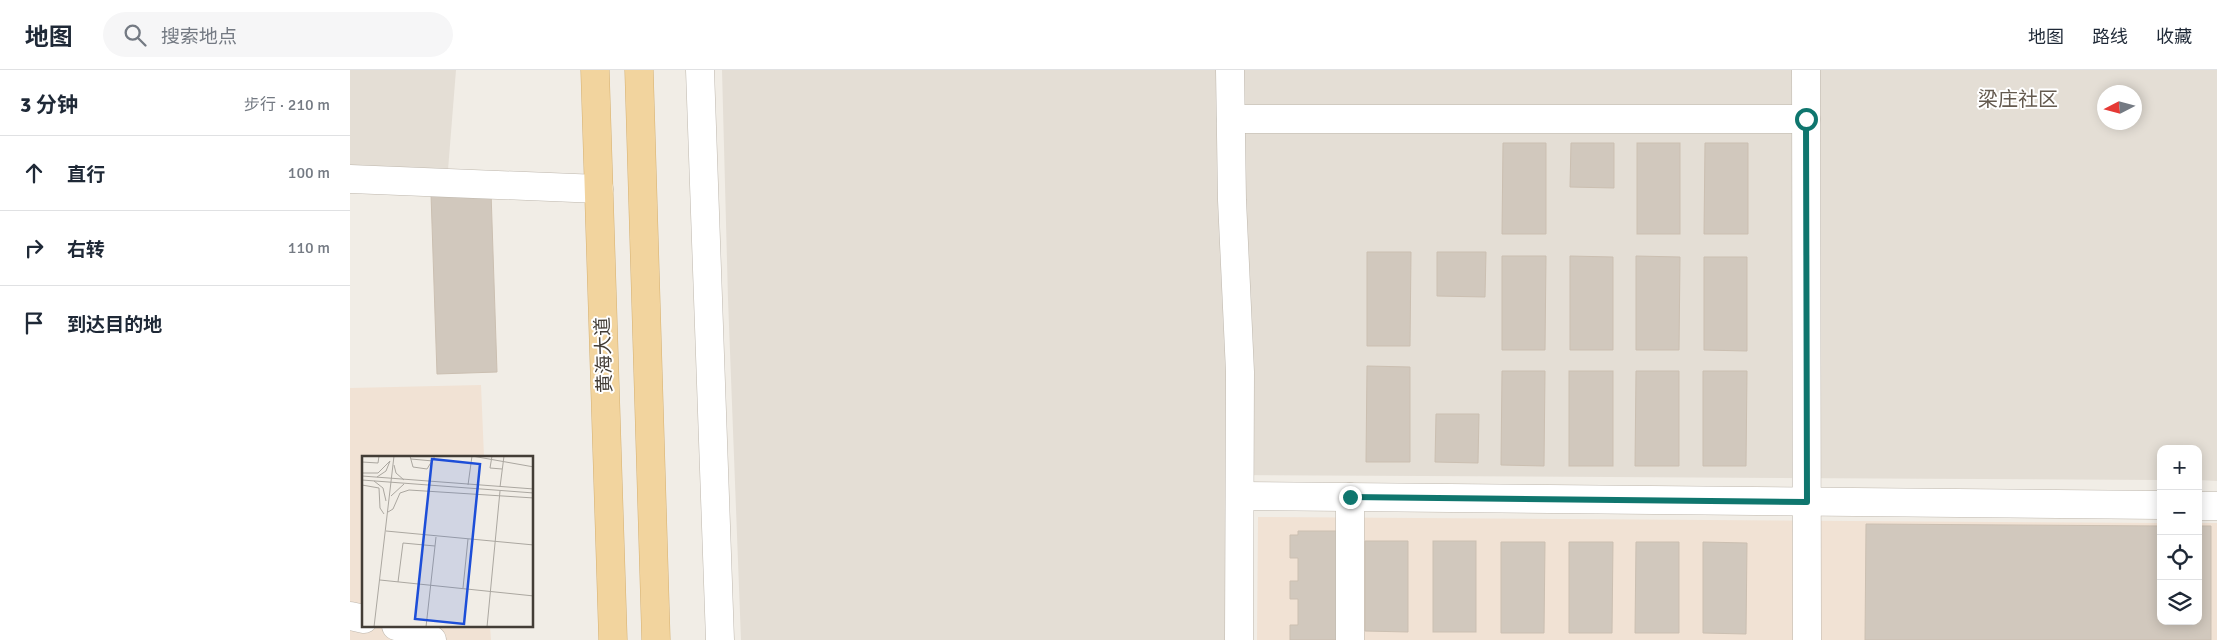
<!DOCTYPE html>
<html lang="zh">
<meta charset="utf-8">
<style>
:root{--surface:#fff;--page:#f6f6f7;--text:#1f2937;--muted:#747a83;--line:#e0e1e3}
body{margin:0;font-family:Signika,"Noto Sans SC",sans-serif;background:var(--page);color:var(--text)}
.controls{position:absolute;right:15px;bottom:15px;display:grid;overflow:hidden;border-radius:10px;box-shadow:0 2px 12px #0003}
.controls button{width:45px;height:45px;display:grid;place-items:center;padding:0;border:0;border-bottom:1px solid var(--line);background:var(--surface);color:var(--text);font:25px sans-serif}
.compass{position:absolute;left:1747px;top:15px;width:45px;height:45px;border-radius:50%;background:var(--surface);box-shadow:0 2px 12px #0003;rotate:264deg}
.stop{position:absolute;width:15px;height:15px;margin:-11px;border:4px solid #0f766e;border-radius:50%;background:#fff}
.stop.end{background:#0f766e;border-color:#fff;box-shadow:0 1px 5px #0008}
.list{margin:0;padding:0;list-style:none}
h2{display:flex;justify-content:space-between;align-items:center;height:65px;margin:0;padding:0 20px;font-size:21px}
h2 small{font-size:16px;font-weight:400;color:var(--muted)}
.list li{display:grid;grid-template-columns:32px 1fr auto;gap:15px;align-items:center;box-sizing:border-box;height:75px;padding:0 20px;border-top:1px solid var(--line)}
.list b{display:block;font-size:19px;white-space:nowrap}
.list em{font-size:16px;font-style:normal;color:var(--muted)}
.icon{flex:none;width:28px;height:28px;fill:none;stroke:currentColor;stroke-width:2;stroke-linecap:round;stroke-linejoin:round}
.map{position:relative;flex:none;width:1867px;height:570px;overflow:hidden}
header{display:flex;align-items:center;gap:30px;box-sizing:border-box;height:70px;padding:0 25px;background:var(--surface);border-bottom:1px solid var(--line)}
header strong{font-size:24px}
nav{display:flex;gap:28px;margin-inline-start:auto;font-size:18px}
.search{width:350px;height:45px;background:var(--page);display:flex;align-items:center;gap:12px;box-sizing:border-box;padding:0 18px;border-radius:28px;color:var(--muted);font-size:19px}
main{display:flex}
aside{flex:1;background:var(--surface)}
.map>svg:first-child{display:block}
</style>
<header>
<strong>地图</strong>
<div class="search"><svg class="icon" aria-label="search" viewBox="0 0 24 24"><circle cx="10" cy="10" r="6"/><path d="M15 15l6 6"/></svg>搜索地点</div>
<nav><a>地图</a><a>路线</a><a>收藏</a></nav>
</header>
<main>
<aside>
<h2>3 分钟<small>步行 · 210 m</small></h2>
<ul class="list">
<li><svg class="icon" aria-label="ahead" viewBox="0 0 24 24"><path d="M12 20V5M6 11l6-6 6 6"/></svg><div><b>直行</b></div><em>100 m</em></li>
<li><svg class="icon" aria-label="right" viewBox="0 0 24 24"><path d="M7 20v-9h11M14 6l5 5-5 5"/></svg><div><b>右转</b></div><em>110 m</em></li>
<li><svg class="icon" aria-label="arrive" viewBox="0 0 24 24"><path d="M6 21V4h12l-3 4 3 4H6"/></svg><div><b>到达目的地</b></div></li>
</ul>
</aside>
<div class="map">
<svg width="1867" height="570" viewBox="0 0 1867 570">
<rect width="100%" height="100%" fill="#f1ede6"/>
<g fill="#e4ded5" fill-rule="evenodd">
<polygon points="0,0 106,0 98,100 0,115"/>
<path d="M372,0H1867V411L1848,410V379H1811V410L878,405L875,570H391L378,229ZM1754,22H1784V52H1754Z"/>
</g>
<g fill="#f1e2d4">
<polygon points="131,315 134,387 14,388 14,556 140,556 141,570 0,570 0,318"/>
<polygon points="908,447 1811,453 1811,551 1848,551 1848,453 1867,453 1867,570 907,570"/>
</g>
<g fill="#d1c8bd" stroke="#cbbfb1">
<polygon points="1153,73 1196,73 1196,164 1152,164"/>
<polygon points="1221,73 1264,73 1264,118 1220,117"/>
<rect x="1287" y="73" width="43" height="91"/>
<polygon points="1355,73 1398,73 1398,164 1354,164"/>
<polygon points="141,122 147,302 87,304 81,124"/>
<polygon points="1017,182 1061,182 1060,276 1017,276"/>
<polygon points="1087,182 1136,182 1135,227 1087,226"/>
<polygon points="1152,186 1196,186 1195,280 1152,280"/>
<polygon points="1220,186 1263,187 1263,280 1220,280"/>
<polygon points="1286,186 1330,187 1329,280 1286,280"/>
<polygon points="1354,187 1397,187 1397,281 1354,280"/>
<polygon points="1017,296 1060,297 1060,392 1016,392"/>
<polygon points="1152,301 1195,301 1194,396 1151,395"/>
<rect x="1219" y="301" width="44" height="95"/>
<polygon points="1286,301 1329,301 1329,396 1285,396"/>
<polygon points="1353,301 1397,301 1396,396 1353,396"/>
<polygon points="1086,344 1129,344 1128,393 1085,392"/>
<polygon points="1516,454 1811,456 1811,551 1848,551 1848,456 1861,456 1861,570 1515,570"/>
<polygon points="948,461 991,461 990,570 940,570 940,555 948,555 948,529 940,529 940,511 948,511 948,488 940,488 940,465 948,465"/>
<polygon points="1015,471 1058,471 1058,562 1015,561"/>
<rect x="1083" y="471" width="43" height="91"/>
<polygon points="1151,472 1195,472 1194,563 1151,563"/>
<polygon points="1219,472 1263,472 1262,563 1219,563"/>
<polygon points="1286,472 1329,472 1329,563 1285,563"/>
<polygon points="1353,472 1397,473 1396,564 1353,563"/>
</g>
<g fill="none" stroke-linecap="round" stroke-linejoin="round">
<g stroke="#beb7ad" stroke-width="29">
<g id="minor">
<polyline points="350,0 370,570"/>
<polyline points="880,0 882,130 890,302 889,570"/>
<polyline points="1456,0 1457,570"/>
<polyline points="881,49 1456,49"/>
<polyline points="0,109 249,119"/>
<polyline points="890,426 1811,435"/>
<polyline points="1848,436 1867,436"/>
<polyline points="0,546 14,549"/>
<polyline points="46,556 60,560 82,570"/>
<polyline points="1000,570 1000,427"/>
</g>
</g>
<g stroke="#d5b070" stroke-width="29">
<g id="major">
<polyline points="245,0 263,570"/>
<polyline points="289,0 306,570"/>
</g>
</g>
<use href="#minor" stroke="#fff" stroke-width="28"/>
<use href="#major" stroke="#f2d49e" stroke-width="28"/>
</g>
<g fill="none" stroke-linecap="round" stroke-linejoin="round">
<polyline stroke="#0f766e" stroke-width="6" points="1000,427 1457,432 1456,49"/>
</g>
<g text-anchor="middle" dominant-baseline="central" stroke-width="4" stroke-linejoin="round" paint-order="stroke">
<g font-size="19" fill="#433d36" stroke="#fff">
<text transform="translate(254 285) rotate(-92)">黄海大道</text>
</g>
<g font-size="20" fill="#645a4f" stroke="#fff">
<text x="1668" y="29">梁庄社区</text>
</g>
</g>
<g transform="translate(12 386)">
<rect width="171" height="171" fill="#f1ede6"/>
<path fill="none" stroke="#aba7a0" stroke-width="1" d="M48,0L51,11L65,13L73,0M110,0L172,11M130,0L128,12L140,13M49,3L71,5M0,6L16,7L17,0M32,9L34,17L42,24M0,17H16L28,5M0,20L172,33M15,21L24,15L28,5M0,24L172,37M12,25L21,32L24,45M0,29L17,32L18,52L22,58M106,29L110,0M138,31L142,0M29,40L42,28M26,56L31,53L38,37L47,34L172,42M24,75L172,89M18,124L172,140M36,126L41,87L73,90M101,132L106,83M12,171L32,0M64,171L74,81M125,171L138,35"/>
<path fill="#1d4ed8" fill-opacity="0.15" stroke="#1d4ed8" stroke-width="2.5" d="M70,3L118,8L102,168L53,163Z"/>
<rect width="171" height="171" fill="none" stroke="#433d36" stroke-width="2.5"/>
</g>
</svg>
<div class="controls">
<button>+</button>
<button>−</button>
<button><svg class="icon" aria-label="locate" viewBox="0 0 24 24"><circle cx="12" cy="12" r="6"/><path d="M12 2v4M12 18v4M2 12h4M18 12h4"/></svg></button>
<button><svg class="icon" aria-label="layers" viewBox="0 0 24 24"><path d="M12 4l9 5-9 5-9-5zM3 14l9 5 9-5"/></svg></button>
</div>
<svg class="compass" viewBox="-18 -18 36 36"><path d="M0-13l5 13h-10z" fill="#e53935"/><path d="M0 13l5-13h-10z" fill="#747a83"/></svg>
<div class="stop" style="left:1456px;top:49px"></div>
<div class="stop end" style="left:1000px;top:427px"></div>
</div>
</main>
